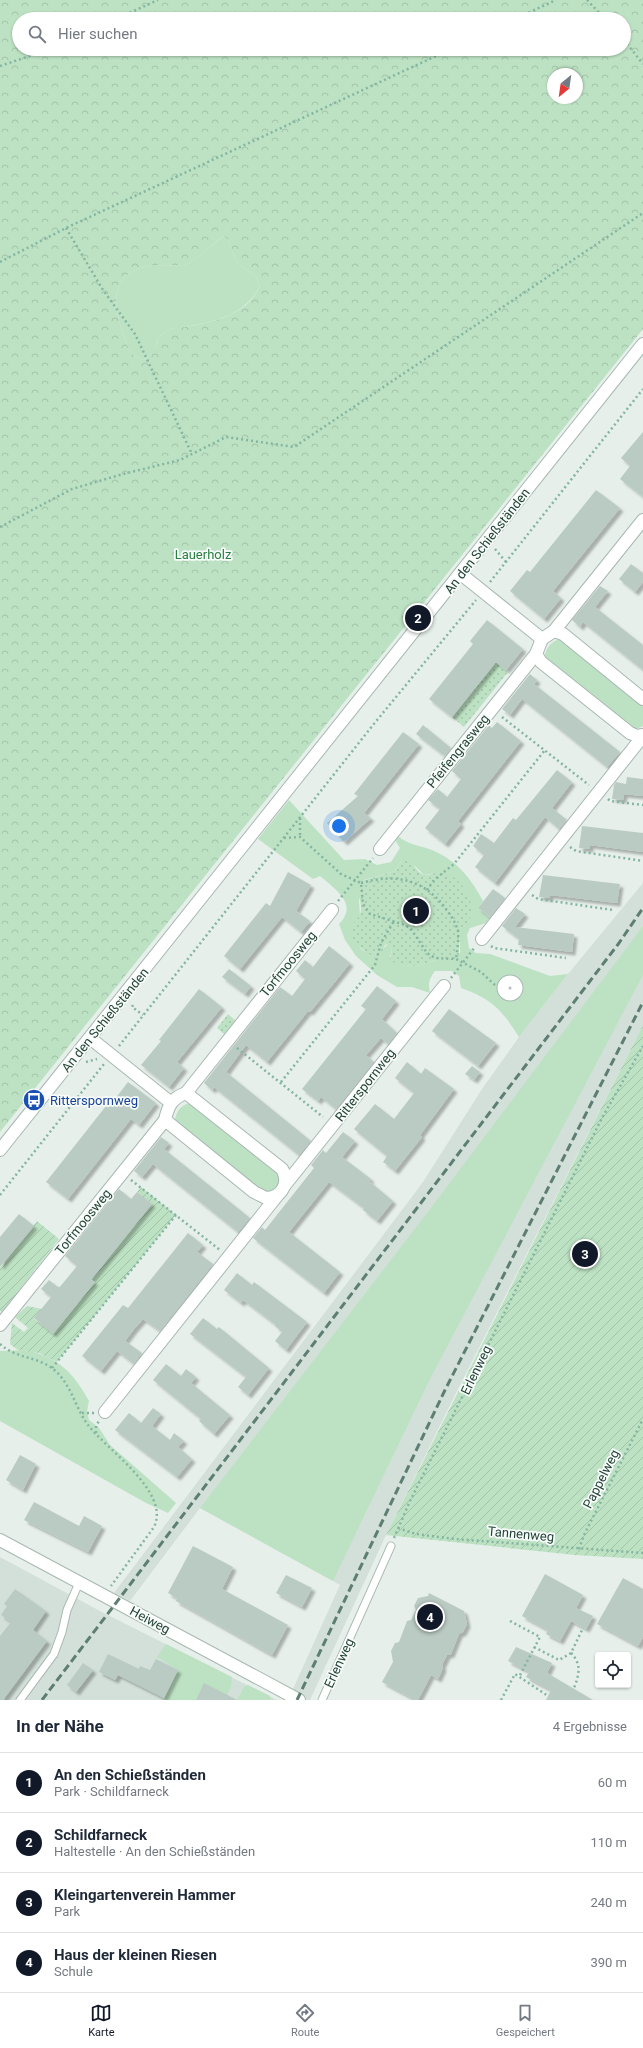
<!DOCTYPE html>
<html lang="de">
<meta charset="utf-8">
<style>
:root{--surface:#fff;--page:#f2f2f3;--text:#1f2937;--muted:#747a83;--line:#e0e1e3;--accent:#111827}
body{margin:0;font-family:Roboto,sans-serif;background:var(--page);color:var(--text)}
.controls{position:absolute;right:12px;bottom:12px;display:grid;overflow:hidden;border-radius:4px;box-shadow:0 1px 3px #0004}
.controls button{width:36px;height:36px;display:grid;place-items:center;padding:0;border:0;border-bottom:1px solid var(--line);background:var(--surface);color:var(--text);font:20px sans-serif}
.compass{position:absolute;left:547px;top:68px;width:36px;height:36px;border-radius:50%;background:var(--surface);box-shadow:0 1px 3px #0004;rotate:209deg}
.you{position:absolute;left:339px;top:826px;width:14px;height:14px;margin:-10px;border:3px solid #fff;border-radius:50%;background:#1a73e8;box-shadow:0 0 0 6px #1a73e833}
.badge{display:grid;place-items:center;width:26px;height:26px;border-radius:50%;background:var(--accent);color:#fff;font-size:13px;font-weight:700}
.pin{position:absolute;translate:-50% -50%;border:2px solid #fff;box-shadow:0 1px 4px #0006}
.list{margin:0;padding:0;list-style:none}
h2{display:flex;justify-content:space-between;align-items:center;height:52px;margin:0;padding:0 16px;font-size:17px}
h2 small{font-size:13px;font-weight:400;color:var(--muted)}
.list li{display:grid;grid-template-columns:26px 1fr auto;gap:12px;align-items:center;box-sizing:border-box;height:60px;padding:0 16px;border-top:1px solid var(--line)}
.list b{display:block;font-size:15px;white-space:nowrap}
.list p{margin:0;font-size:13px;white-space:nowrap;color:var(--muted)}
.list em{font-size:13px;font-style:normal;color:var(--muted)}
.icon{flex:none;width:22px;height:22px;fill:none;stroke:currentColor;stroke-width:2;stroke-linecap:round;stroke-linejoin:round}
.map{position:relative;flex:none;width:643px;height:1700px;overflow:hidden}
.search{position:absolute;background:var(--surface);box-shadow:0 1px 3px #0004;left:12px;right:12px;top:12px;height:44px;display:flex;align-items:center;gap:10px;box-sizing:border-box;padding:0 14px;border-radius:22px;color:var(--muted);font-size:15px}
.sheet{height:292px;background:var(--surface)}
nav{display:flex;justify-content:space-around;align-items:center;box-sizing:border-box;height:56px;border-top:1px solid var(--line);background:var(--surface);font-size:11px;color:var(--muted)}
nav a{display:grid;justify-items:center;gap:2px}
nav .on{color:var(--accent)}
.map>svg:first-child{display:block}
</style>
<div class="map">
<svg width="643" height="1700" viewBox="0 0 643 1700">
<defs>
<pattern id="forest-crowns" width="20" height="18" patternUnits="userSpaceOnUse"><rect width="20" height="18" fill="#bde2c3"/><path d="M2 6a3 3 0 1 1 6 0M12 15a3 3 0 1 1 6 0" fill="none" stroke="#a2c3a8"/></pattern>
<pattern id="park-dots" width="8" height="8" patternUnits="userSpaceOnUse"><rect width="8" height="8" fill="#bde2c3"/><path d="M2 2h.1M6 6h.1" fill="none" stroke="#a2c3a8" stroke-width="1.8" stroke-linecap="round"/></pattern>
<pattern id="garden-furrows" width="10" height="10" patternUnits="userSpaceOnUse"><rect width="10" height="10" fill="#bde2c3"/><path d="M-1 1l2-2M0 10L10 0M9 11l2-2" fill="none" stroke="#a2c3a8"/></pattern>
<filter id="shadow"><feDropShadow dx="3.5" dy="3.5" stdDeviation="1" flood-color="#0004"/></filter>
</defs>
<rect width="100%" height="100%" fill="#e6efea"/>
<g fill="#d3e0d9">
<polygon points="643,883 643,1025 455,1395 386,1535 310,1700 288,1700 340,1585 200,1508 130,1601 114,1593 423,1182 482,1089 519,1037 568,974"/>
<polygon points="0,1557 100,1611 277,1700 0,1700"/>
</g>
<g fill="#bde2c3" fill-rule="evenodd">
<path d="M223,236L228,239L236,262L256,277L260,286C243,317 218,320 186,327C180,329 173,327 168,330C159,335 158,340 154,349C152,353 147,357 144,360C132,358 127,347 124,336C111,300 110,270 156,265C165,265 175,266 184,265C193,263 214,243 223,236Z"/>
<path d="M559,639L564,640L643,703V726L634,730L547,660L545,655C547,646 552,642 559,639Z"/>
<path d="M289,800L344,860L365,859L377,865L391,862L400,848L395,840L398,836C407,844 417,845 429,849C455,858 471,878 483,901L478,908L490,918L486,923L470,928L467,935L469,948L476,953L490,954L550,976L568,974L519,1037C502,1010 492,999 461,988L459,976L452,971H435C429,979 428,983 430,993L412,987H397L377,975L356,956L345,940L339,924C359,904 335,889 320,876L313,879L258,839ZM402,860L416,867L424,875L442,872L454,878L465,925L459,929L460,953L451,960H435L417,966L402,965L390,957L392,949L389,943L374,958L372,954L362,950L353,938V925L360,915L359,901L364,880L395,871ZM510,981L517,987L515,992L510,995L505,992L504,987Z"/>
<polygon points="643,926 643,975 429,1381 333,1581 200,1508 430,1209"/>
<path d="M189,1103L276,1170L279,1178C278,1188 272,1192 263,1194L177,1124L175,1119C177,1110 181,1106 189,1103Z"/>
<path d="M26,1350C59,1358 73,1372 89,1401L87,1411L89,1420L99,1428L110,1445L176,1503L168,1513L146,1503L0,1421V1351Z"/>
<polygon points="166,1644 232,1677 231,1687 227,1695 196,1700 163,1700 178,1670 157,1657"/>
<polygon points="248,1685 270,1696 271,1700 237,1700 244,1687"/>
</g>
<path fill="url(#forest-crowns)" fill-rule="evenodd" d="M0,0H643V329L0,1132ZM19,19H624V49H19ZM553,74H577V98H553ZM223,236L228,239L236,262L256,277L260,286C245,317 216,320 186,327C180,328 173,327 168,330C156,337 159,343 152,351C150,355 147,357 144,360C132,358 127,347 124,336C111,300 110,270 156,265C165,265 175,266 184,265C194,263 213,243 223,236Z"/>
<g fill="url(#park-dots)">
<polygon points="496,662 508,672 464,727 452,717"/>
<path d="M406,858C413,862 417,873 424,875C430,876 437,871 443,872C460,876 477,902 470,918C468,923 464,926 459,929V959L454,961L435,960L417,966L402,965L390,961L392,949L389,944L385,945L379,958L376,959C366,950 344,942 354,923C357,918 361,915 361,909C361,899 356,890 362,881L395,871L402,860Z"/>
<polygon points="228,1014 236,1021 225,1035 217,1028"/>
</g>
<g fill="url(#garden-furrows)">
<polygon points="643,1025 643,1559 575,1555 386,1535"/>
<polygon points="141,1187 176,1215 57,1362 39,1353 18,1350 10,1344 12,1323 24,1332 28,1328 15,1317 27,1306 42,1309 34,1319 53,1333 54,1292 58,1287 95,1282 76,1267 81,1260 152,1204 137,1192"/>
<polygon points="37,1221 59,1239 2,1312 0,1311 0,1268"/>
</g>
<g fill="#bacbc3" filter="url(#shadow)">
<polygon points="643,432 643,497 620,479 630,466 621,458"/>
<polygon points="596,490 620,508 553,591 561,598 544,619 510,591 527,570 530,572"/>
<polygon points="631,564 643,573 643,582 635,592 619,579"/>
<polygon points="600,586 608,591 595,607 643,645 643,670 583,622 580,627 572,620"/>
<polygon points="487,620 523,649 506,670 496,662 452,717 429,699 473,644 470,641"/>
<polygon points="530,674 537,680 534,684 620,752 607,767 522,699 510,715 502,709"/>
<polygon points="497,722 521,741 458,821 461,824 445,844 425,828 440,809 428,800 438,789 447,797 461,779 452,771 489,725 492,728"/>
<polygon points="423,725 451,748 445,756 416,734"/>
<polygon points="403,732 419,744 364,813 371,818 344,842 327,823 358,796 354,794"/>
<polygon points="557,770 572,782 552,808 567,820 559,829 545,817 495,883 475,867 484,855 473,846 481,834 494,843 513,818 516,820"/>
<polygon points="627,777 643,779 643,796 624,794 623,800 612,799 614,785 616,782 626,784"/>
<polygon points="582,826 643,833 643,852 590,845 590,849 579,848"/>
<polygon points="288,872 311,885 296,911 310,921 301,932 282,917 240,969 224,956 266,903 270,906"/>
<polygon points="543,875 620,884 617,903 550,895 550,898 539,897"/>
<polygon points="493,889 505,898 490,917 478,908"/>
<polygon points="516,908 525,914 515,927 574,934 572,952 518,945 519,939 502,926"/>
<polygon points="329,946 350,963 334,983 310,1012 308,1011 267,1062 246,1045 226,1072 311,1141 299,1155 214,1087 212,1090 204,1083 280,987 292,996 305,979 296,971 305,960 313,967"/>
<polygon points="229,969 251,986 245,994 222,977"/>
<polygon points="377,986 396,1001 382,1019 397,1033 388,1044 381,1038 366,1055 374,1062 336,1109 321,1097 318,1101 302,1089 366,1009 361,1006"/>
<polygon points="199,989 222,1007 177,1062 184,1068 169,1087 141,1065 161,1041 159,1040"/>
<polygon points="449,1009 496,1043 478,1066 432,1031"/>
<polygon points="407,1062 421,1074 425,1068 454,1089 420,1135 422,1137 395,1171 383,1162 387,1156 354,1129 375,1104 394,1119 414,1093 395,1078"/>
<polygon points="472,1066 480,1072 474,1080 465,1074"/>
<polygon points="128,1082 156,1103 139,1125 131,1119 68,1199 46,1182 106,1106 108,1108"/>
<polygon points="343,1132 355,1141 342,1157 371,1179 369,1181 393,1201 377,1221 363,1210 364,1208 329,1182 289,1232 340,1272 324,1293 253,1238 262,1227 265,1230 314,1168 311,1165 323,1150 326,1153"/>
<polygon points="161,1137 169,1143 164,1149 250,1218 238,1232 153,1164 142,1177 134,1171"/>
<polygon points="119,1189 131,1199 137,1192 152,1204 91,1280 95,1282 53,1334 34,1318 51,1297 41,1289 49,1280 59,1288 77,1266 65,1256"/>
<polygon points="19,1214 34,1226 0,1267 0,1237"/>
<polygon points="188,1233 203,1245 197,1252 213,1264 160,1331 143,1319 134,1329 125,1341 142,1353 134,1364 117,1351 101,1371 82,1356 123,1305 128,1308"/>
<polygon points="237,1273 252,1285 254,1282 307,1322 286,1350 275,1341 282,1332 275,1326 276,1325 243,1300 241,1303 224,1290"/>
<polygon points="203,1318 217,1329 219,1327 269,1368 248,1395 238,1387 246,1377 190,1334"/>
<polygon points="166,1364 181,1376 186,1369 196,1377 191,1383 230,1415 214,1434 199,1421 201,1419 153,1380"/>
<polygon points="153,1408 161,1414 152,1426 170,1440 174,1433 184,1441 178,1447 192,1459 177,1477 115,1430 129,1413 141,1423"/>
<polygon points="20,1455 36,1464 23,1490 6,1480"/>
<polygon points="34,1502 79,1526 84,1516 102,1526 88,1552 24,1520"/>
<polygon points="193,1546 233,1567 222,1589 288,1625 272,1655 176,1601 177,1598 168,1593"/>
<polygon points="545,1574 583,1595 576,1608 593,1616 586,1629 571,1621 560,1641 546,1634 548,1630 522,1616"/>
<polygon points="286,1575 312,1588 302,1607 276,1593"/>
<polygon points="623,1578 643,1589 643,1637 638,1646 597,1624"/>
<polygon points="15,1589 46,1611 33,1630 47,1641 3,1700 0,1700 0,1636 11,1622 1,1615 7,1606 4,1604"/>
<polygon points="429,1593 464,1611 467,1624 463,1632 459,1634 451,1654 447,1655 442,1665 443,1668 438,1679 431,1675 418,1700 416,1700 382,1682 393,1662 391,1651 395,1643 399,1642 407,1621 411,1620 416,1610 414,1606 418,1598 428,1596"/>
<polygon points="516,1647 552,1663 547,1673 593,1700 546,1700 551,1690 526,1677 529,1672 508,1661"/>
<polygon points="108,1654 139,1669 140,1666 150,1670 156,1659 178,1670 164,1698 118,1675 115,1680 99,1672"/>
<polygon points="83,1663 93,1670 76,1692 67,1685"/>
<polygon points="204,1683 237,1700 196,1700"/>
</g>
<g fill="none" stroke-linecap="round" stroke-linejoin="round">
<g stroke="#a8b8b1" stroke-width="9">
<g id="service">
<polyline points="20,1700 54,1654 62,1632 67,1610 79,1583"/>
<polyline points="322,1700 391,1546"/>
</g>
</g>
<g stroke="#a8b8b1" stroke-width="13">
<circle id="pedestrian" cx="510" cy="988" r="7"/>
</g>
<g stroke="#a8b8b1" stroke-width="14">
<g id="minor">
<polyline points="461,574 542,639"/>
<polyline points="554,631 643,520"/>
<polyline points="643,699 563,634 554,631 542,639 536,654 541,662 630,733 637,736 643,735"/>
<polyline points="380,849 536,654"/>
<polyline points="482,939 643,736"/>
<polyline points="90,1038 170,1102"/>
<path d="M186,1093L282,1169C290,1182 282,1198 266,1198L254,1192L165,1120C168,1106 172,1098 186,1093Z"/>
<polyline points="186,1093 332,910"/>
<polyline points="285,1185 444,986"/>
<polyline points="0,1325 165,1120"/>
<polyline points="105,1412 277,1196"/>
<polyline points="0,1540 299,1700"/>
</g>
</g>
<g stroke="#a8b8b1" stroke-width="14">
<polyline id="tertiary" points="0,1150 643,344"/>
</g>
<g stroke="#84b5a1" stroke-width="2.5" stroke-dasharray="2 3" stroke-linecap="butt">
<polyline points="587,0 605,19"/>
<polyline points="116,19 158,0"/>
<polyline points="515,19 556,0"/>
<polyline points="624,40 643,64"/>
<polyline points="0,66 51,49"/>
<polyline points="66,228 103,290 135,334 192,454"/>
<polyline points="0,262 66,228 451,49"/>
<polyline points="0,527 72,489 123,474 180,460 226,437 294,447 643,213"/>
<polyline points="495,549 506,562"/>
<polyline points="490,582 643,389"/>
<polyline points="502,717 589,785"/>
<polyline points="608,799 610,801 643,805"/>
<polyline points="300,818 300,837"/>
<polyline points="284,838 300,837 341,874 361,883 363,904 370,914 405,925 411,929 427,953 435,958 456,959 481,972 497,987 503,989"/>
<polyline points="570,847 576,851 643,861"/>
<path d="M361,883C396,873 424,879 446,909C451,916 456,923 458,931C459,940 457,950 456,959"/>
<polyline points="427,890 434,880 454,864 545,750"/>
<polyline points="532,895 538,899 613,910"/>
<polyline points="338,901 373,858"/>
<polyline points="491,946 494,948 566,958"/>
<polyline points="451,978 475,947"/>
<polyline points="133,1005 132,1007 143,1015"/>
<polyline points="119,1046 373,725 476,600"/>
<polyline points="237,1048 323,1117"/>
<polyline points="86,1062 97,1059"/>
<polyline points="281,1082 375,965 381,943 394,921"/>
<polyline points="131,1180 220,1250"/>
<polyline points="0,1195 104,1064"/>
<path d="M0,1344C17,1359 35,1356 52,1368C72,1384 74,1406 88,1425C106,1449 171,1492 154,1527L111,1586"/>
<polyline points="52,1368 176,1215"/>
<polyline points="82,1413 94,1413"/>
<polyline points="96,1433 96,1426 99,1421"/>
<polyline points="398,1528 416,1534 455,1539 643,1553"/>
<polyline points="394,1538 410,1501 602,1118 643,1046"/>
<polyline points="579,1549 584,1535 643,1419"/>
<polyline points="510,1621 540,1637 519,1677"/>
<polyline points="534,1647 559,1660 571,1653 583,1628"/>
<path d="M571,1653C582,1664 579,1675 574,1688"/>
<polyline points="501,1700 515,1674 548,1696"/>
</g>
<use href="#service" stroke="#fff" stroke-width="7"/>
<use href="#pedestrian" stroke="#fff" stroke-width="11"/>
<use href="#minor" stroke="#fff" stroke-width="12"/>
<use href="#tertiary" stroke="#fff" stroke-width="12"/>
<g stroke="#5d7e72" stroke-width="3" stroke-dasharray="8 4" stroke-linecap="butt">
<polyline points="42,1700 619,943 643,908"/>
<polyline points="297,1700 445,1390 643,1002"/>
</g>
</g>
<defs>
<g id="bus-disc" transform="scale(1.15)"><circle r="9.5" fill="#1a4fb4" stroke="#f7fbf9"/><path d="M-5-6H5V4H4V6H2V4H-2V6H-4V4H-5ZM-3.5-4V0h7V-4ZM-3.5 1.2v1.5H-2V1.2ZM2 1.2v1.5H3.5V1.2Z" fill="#fff"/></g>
</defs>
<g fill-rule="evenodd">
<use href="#bus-disc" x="34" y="1100"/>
</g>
<g text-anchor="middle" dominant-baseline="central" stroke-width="3.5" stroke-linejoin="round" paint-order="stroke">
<g font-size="13" fill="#234337" stroke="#f7fbf9">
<text transform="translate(487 541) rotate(-52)">An den Schießständen</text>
<text transform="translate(458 751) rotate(-51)">Pfeifengrasweg</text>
<text transform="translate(288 964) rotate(-51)">Torfmoosweg</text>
<text transform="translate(105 1020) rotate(-51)">An den Schießständen</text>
<text transform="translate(365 1085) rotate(-52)">Ritterspornweg</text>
<text transform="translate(83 1222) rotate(-51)">Torfmoosweg</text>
<text transform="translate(476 1370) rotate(-64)">Erlenweg</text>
<text transform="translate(601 1479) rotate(-63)">Pappelweg</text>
<text transform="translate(521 1534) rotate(5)">Tannenweg</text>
<text transform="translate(150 1620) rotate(28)">Heiweg</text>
<text transform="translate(339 1663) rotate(-65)">Erlenweg</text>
</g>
<g font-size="13" fill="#297e41" stroke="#f7fbf9">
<text x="203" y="554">Lauerholz</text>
</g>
<g font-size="13" fill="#164399" stroke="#f7fbf9" text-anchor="start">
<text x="50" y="1100">Ritterspornweg</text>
</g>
</g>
</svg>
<div class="controls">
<button><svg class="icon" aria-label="locate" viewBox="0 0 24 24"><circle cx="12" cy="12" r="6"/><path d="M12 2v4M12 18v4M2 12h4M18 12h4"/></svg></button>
</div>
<svg class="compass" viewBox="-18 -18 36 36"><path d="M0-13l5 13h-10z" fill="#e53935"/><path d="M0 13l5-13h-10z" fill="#747a83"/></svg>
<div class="you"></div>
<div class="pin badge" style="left:416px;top:911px">1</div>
<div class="pin badge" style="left:418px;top:618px">2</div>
<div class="pin badge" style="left:585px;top:1254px">3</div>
<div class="pin badge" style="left:430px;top:1617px">4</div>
<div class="search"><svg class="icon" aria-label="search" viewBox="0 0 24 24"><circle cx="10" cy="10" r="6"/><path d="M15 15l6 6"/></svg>Hier suchen</div>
</div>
<section class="sheet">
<h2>In der Nähe<small>4 Ergebnisse</small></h2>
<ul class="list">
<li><span class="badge">1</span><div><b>An den Schießständen</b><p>Park · Schildfarneck</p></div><em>60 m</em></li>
<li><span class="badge">2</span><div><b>Schildfarneck</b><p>Haltestelle · An den Schießständen</p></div><em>110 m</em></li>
<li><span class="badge">3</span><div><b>Kleingartenverein Hammer</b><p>Park</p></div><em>240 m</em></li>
<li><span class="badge">4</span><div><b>Haus der kleinen Riesen</b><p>Schule</p></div><em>390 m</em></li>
</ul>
</section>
<nav>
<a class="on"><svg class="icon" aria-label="map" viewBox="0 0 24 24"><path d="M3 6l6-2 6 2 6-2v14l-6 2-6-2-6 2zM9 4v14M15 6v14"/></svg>Karte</a>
<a><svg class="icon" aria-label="directions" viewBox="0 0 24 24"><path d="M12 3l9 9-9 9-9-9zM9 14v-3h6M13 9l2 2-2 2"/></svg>Route</a>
<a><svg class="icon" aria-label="saved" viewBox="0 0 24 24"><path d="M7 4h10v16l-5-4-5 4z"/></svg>Gespeichert</a>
</nav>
